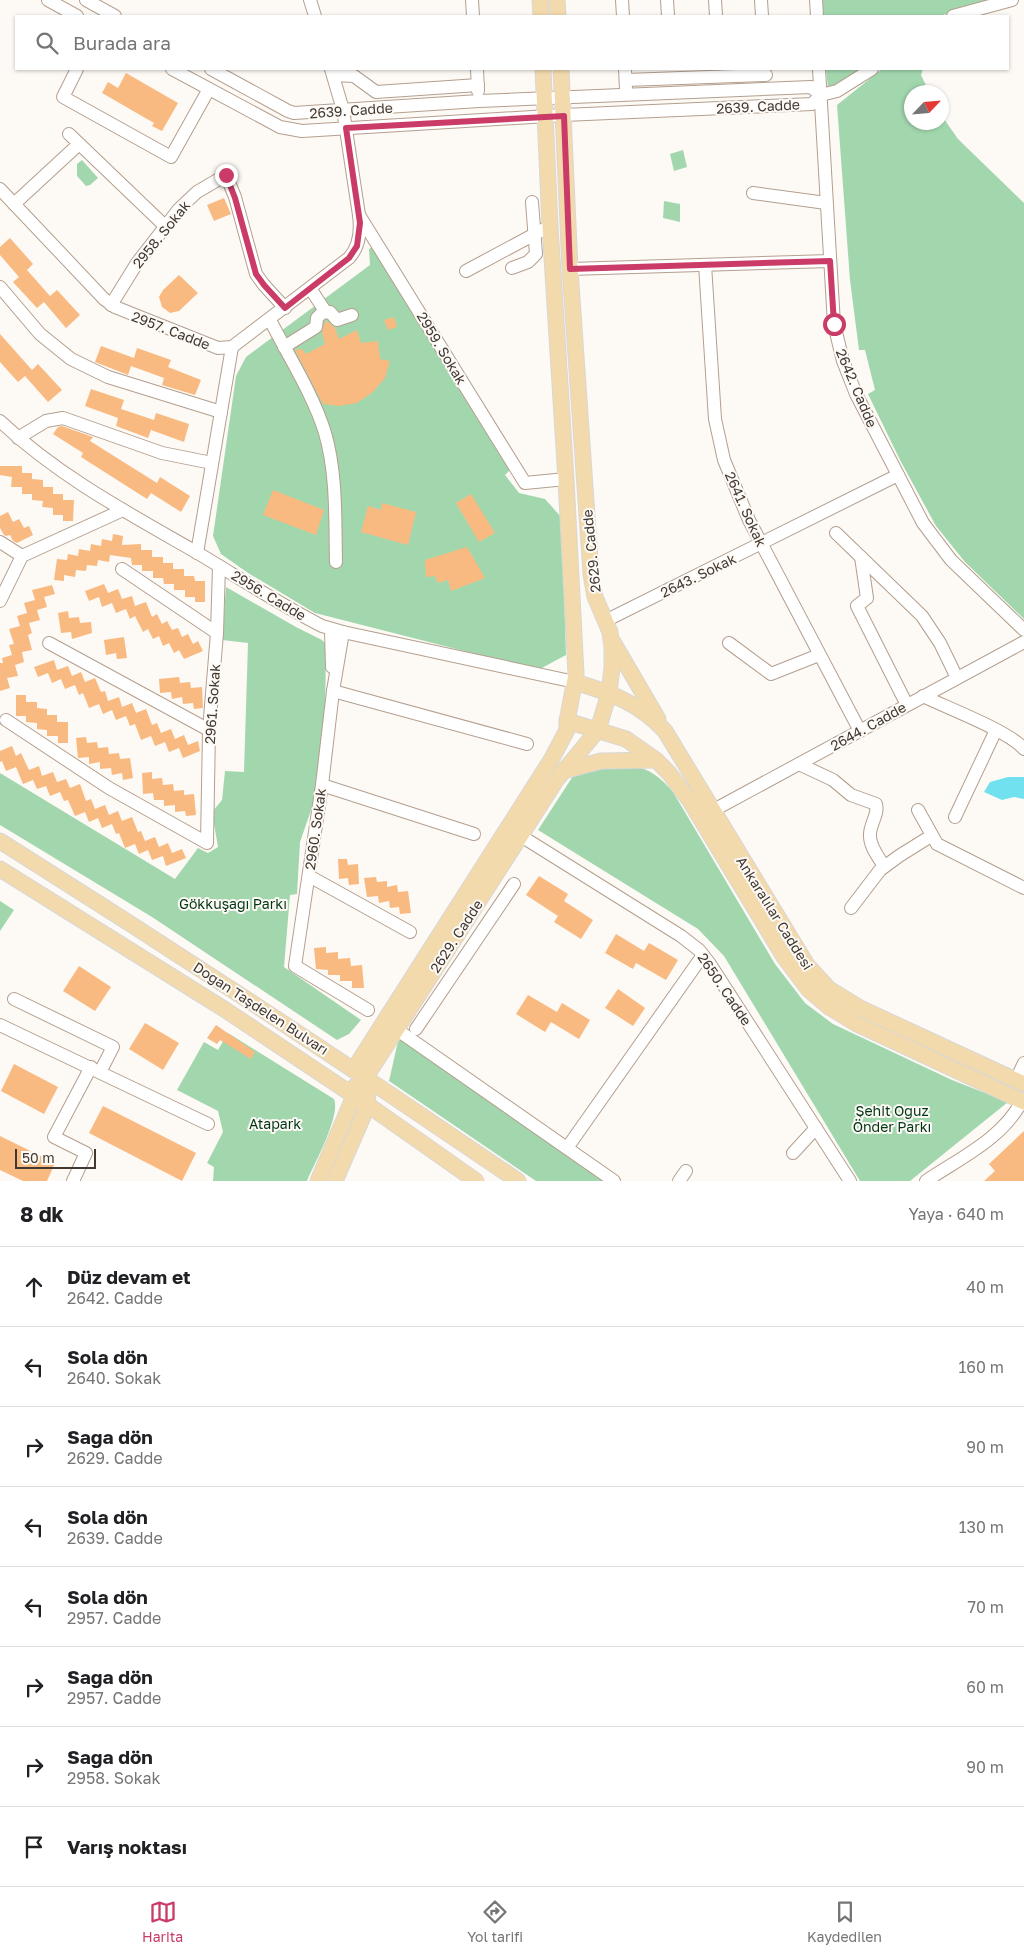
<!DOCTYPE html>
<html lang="tr">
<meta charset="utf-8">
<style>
:root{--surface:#fff;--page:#f6f6f6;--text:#202124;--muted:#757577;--line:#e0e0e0;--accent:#ca3c67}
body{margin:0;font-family:"Golos Text",sans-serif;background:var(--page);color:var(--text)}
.compass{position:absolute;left:904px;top:85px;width:45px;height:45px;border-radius:50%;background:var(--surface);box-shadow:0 1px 4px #0004;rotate:64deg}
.scale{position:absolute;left:15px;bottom:12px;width:81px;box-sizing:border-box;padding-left:5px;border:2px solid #413831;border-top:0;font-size:14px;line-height:18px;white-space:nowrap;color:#413831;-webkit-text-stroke:4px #fdf9f5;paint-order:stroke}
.stop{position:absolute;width:15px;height:15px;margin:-11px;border:4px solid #ca3c67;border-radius:50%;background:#fff}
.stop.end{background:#ca3c67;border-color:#fff;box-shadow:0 1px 5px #0008}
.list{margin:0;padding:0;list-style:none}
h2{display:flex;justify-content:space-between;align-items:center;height:65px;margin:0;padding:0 20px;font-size:21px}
h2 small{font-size:16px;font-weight:400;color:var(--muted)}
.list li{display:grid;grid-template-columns:32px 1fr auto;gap:15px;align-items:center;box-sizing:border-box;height:80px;padding:0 20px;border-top:1px solid var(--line)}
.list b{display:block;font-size:19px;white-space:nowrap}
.list p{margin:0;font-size:16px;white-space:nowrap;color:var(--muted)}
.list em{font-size:16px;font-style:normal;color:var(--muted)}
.icon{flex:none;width:28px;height:28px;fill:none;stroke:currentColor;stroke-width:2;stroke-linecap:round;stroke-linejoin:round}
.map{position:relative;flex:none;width:1024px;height:1181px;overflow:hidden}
.search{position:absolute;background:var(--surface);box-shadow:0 1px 4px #0004;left:15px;right:15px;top:15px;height:55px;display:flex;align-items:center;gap:12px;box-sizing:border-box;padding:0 18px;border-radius:0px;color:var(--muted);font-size:19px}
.sheet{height:705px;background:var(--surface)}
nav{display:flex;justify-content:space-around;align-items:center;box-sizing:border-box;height:70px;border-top:1px solid var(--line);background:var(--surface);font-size:14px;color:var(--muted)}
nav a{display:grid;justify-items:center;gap:2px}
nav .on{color:var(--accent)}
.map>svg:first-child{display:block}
</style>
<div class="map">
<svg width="1024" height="1181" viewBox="0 0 1024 1181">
<rect width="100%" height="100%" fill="#fdf9f5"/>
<g fill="#a2d7ae">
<polygon points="822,0 991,0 940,16 823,16"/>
<polygon points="826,69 861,69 828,89"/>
<polygon points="882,69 923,69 921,75 929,92 912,92 912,122 942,122 942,116 958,139 1024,203 1024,619 965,562 936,526 900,460 868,394 875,390 865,350 859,350 850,280 837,105"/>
<polygon points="683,150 687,167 674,171 670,154"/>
<polygon points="82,160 98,178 90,185 86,186 77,176 77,164"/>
<polygon points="664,201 680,204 680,222 663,218"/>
<polygon points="374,246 509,463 509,471 505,475 519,493 545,499 562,518 566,655 538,670 315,613 248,573 221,554 213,536 236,376 246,357 370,265 369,249"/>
<polygon points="226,587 296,627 322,640 326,644 325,718 317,793 300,842 297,894 290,895 284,967 361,1020 349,1034 337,1040 152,917 0,825 0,773 175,879 198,848 208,853 218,847 212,812 222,800 225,771 244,772 248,643 222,640"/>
<path d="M632,766C651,769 661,778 673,792L775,964L805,1003L833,1024L952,1080L1008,1102L910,1181H860L724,956L698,929L538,830L575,773L596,768Z"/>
<polygon points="0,901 14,910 0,931"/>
<path d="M228,1033L334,1099C341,1116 314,1164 307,1181H213L214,1167L207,1163L223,1132L218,1111L177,1090L204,1042L218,1050Z"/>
<polygon points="399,1037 606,1181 536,1181 389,1081"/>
</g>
<polygon fill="#71e1ef" points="1008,777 1024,777 1024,799 1014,797 1002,800 984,792 990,782"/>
<g fill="#f9ba81">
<polygon points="126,73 178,103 162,131 152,126 154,123 102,93 108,82 118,88"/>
<polygon points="224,198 231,214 214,221 207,205"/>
<polygon points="10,238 33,264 27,270 50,296 57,290 80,315 66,328 44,302 37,308 13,282 19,277 0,255 0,247"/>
<polygon points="179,275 198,293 179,311 170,313 162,307 159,297 163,290"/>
<polygon points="394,317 397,327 388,330 384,320"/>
<polygon points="327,321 335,328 339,339 357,330 361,343 378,341 380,359 390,361 385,378 373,392 357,403 339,406 323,404 295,350 302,349 306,354 325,344 322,332 325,322"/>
<polygon points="0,334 32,370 38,364 62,390 48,402 25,376 18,382 0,362"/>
<polygon points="101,346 134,358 137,348 171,360 168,367 201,380 195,395 162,385 164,378 131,366 128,375 95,362"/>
<polygon points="91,389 124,400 121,409 154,420 156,413 189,424 184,442 151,430 148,438 116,426 118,418 85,406"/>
<polygon points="62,426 93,437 90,441 157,483 160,477 190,496 181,512 151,493 147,499 81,457 83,453 53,434 58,427"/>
<polygon points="0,466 22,466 22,473 32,473 32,479 43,480 43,487 53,487 53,494 63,494 63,500 74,500 73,521 63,521 63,515 53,515 53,508 42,507 43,501 32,500 32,494 22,494 22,487 11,487 12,477 0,475"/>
<polygon points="273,490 324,510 316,535 263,515"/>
<polygon points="471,494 495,533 479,542 456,503"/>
<polygon points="382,503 416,512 408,545 361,532 368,506 381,510"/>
<polygon points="8,512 13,522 19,519 24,528 29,526 33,535 17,543 13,541 10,535 6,536 4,535 0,528 0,516"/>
<polygon points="113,534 123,536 122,545 141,544 141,550 152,550 152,557 163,557 163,563 173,563 173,569 184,569 184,576 194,576 195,581 205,581 205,602 195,602 195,597 185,597 185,590 174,590 174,584 164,584 163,578 153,578 153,571 142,571 142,565 132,565 131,558 110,555 109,562 98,560 97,566 87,565 86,571 76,570 75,577 64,575 64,581 54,580 57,559 67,560 68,554 78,556 79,549 90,551 91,544 101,546 102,539 112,541"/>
<polygon points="467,547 485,578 451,591 448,580 438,583 435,576 426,577 425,560"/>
<polygon points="104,584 108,593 118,589 122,599 132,596 135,606 146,602 152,617 157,614 162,624 167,621 172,630 178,628 182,637 188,634 193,644 198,641 203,651 184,659 179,650 174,653 169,643 163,646 159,636 153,639 148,629 143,632 135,616 130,619 126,609 116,613 112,603 102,607 99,597 89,601 85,591"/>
<polygon points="52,585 55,594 44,597 47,607 37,610 40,620 29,623 32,633 28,635 32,650 22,652 24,662 15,665 18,676 7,678 10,688 0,691 0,663 3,663 2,658 12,655 9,645 14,644 9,629 20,626 17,616 27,613 24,603 35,600 32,590"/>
<polygon points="68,611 69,618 79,617 80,623 91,622 92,633 72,639 71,632 61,633 58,613"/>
<polygon points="124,637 127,658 117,659 116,653 106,655 104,640"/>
<polygon points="54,660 57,670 68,666 72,676 81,672 85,682 95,678 101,692 105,691 108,701 119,697 122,707 132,703 136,713 146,709 152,725 157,723 161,733 171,729 175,739 184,735 188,745 198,741 200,751 183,758 179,748 169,752 165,742 155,746 151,736 141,740 135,724 130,726 126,716 116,720 112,710 103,714 99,704 89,708 83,693 79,695 75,685 65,689 61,679 52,683 48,673 38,677 34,667"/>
<polygon points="179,677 180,683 190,682 191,688 202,687 203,708 194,709 193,703 183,704 182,697 172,699 171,692 160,693 159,679"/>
<polygon points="16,695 26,695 26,702 37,702 37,708 47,709 47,715 57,715 57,722 68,722 68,743 58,743 58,736 47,736 47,730 37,729 37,723 26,722 26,716 16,716"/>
<polygon points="86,737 87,743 97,742 98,748 108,747 109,754 119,753 120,759 130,758 133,778 123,780 122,773 112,775 111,768 100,769 100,762 89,764 89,757 78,758 76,738"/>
<polygon points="12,746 16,756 21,753 29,770 39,766 42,776 53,772 57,782 66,779 70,788 80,784 86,801 91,799 95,809 105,805 109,815 118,811 122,821 132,817 138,832 141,831 145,841 155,837 159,847 168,843 172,853 182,849 186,858 166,866 163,856 152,860 148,850 139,854 135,844 125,848 119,833 116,834 112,824 102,828 98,818 89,822 85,812 75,816 68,800 64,801 60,792 50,796 46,786 37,789 33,780 23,784 16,767 6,771 2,761 0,762 0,751"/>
<polygon points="152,772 152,779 162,778 163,785 173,784 174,791 184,790 184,795 194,794 196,815 186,816 185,811 175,812 175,805 164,806 164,800 154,800 153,793 143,794 142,773"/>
<polygon points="338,859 347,859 348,865 358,864 359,884 349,885 348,878 339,879"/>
<polygon points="539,876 568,894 564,901 593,920 581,939 554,922 558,916 526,895"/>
<polygon points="376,877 377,882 387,881 387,887 397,885 398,892 408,891 411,913 400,914 399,907 390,908 389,901 379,903 378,896 367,897 364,878"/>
<polygon points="616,934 644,951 649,943 678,960 666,980 636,963 633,969 605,953"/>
<polygon points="326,947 326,953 338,952 338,959 350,958 351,966 362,965 364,988 352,988 352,981 340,981 340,975 328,975 328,970 316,969 314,948"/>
<polygon points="79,966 111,987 95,1011 63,991"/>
<polygon points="618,989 645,1008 633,1026 605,1008"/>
<polygon points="528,995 557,1012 562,1003 590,1020 579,1039 551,1022 545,1032 516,1014"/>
<polygon points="145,1023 179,1043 163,1070 129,1049"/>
<polygon points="216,1025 255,1052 251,1059 220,1040 217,1044 207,1038"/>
<polygon points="14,1064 58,1087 44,1114 1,1091"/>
<polygon points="103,1106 196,1153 182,1181 89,1133"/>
<polygon points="1024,1131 1024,1181 984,1181 995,1171 989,1164"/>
<polygon points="0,1136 55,1163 47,1181 23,1181 0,1170"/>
</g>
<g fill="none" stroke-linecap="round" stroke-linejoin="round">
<g stroke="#b49f8e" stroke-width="14">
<g id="minor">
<polyline points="48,0 77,16"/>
<polyline points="86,0 115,16"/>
<polyline points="310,0 315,16"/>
<polyline points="472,0 473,16"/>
<polyline points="622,0 623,16"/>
<polyline points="667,0 668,16"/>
<polyline points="715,0 716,16"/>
<polyline points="761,0 762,16"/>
<polyline points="816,0 817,16"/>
<polyline points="953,16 1012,0"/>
<polyline points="77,69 63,97 171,157 209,89"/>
<polyline points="172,69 280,127 302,131 564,115 812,104 821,95"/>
<polyline points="211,69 288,111 294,113 479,101 811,87 821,95"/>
<polyline points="477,69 478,91"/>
<polyline points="625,69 626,89"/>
<polyline points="819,69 834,324 843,361 856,394 923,523 951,560 1024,630"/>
<polyline points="333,75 354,76 376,92 478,85"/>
<polyline points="626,80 766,75"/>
<polyline points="821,95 837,91 872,69"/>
<polyline points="69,134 165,226"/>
<path d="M0,189L104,299L115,307L218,348L232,347L349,258C360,246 361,230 359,215L343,110L331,69"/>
<polyline points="753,193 826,203"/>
<polyline points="14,204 79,144"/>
<polyline points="359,215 525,483 566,479"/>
<polyline points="705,265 715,419 724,460 749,520 860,731"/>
<polyline points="512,268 528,262 536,254 532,202"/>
<polyline points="570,269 830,261"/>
<polyline points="466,271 550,226"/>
<polyline points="0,287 40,334 71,359 108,377 221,412"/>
<polyline points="310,288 325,311"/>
<polyline points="111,305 137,263 179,209 197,192 226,175 235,197 256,274 264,285 285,308"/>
<path d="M270,320C288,355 314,396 325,433C337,474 335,520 336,562"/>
<polyline points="284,347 316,327 317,318 322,313 330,312 337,320 352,315"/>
<path d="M0,421C58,476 128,513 196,552C238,577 279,604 322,626L343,632L575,682"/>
<polyline points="18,438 46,421 63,418 162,453 212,463"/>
<polyline points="836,533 922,616 940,643 957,678"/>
<polyline points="0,542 22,556"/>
<polyline points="197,553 232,347"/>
<polyline points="861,557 867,598 857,606 907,705"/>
<polyline points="122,569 217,633"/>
<polyline points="0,601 22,556 123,510"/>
<polyline points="605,621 898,475"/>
<polyline points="331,629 332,667"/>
<polyline points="343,632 333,691 322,785 295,966 368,1010"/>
<polyline points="49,643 209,730"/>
<polyline points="729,643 771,674 819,655"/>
<polyline points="333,691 527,744"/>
<path d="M923,696C947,708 1009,731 1024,749"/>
<polyline points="6,720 109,788 207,843 209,730 217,633 219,566"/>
<path d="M799,764L833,780L851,795L876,804C879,815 869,825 870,836C870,847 879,858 884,866"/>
<polyline points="322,785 474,834"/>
<polyline points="918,810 937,844 1024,888"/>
<polyline points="712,811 1024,642"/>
<polyline points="955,817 996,730"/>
<polyline points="521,836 681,936 699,950 710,964 850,1181"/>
<polyline points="309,876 410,932"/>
<polyline points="851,908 880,870 899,856 931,836"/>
<polyline points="14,999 113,1047 100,1072"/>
<polyline points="0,1025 208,1124"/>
<polyline points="396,1029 614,1181"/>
<polyline points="416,1029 514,884"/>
<polyline points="1016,1080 1024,1063"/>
<polyline points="567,1148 703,955"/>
<polyline points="793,1153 816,1128"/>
<polyline points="73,1181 86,1153 54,1137 91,1067"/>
<polyline points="679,1181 686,1171"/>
<path d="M926,1181C960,1158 1002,1139 1022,1101"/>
</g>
</g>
<g stroke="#d9d7d6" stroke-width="17">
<g id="major">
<polyline points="540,0 541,16"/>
<polyline points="557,0 558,16"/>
<polyline points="613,642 658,719"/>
<path d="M575,682C611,693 639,703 665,731L807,965L829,989L860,1008L1024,1084"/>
<polyline points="567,721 626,739 656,760 669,773 690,801 784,957 808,989 829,1007 857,1024 1024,1102"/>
<polyline points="563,771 601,761 656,760"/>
<path d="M0,841C175,951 347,1064 518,1181"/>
<polyline points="0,869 224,1009 368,1105 476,1181"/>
<polyline points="354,1069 551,760 567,730 567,721 576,674 566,479 550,226 543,69"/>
<polyline points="318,1181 354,1096 354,1087"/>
<polyline points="335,1181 368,1105 366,1077 557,779 598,730 609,693 612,668 612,647 610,632 595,597 591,574 570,269 561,69"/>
</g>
</g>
<use href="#minor" stroke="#fff" stroke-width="12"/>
<use href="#major" stroke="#f2daad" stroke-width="15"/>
</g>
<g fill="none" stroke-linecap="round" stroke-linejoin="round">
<polyline stroke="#ca3c67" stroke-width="6" points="226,175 235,198 256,274 264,285 285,308 349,258 357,246 360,223 346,128 564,116 570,269 830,261 834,324"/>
</g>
<g text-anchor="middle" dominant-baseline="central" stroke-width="4" stroke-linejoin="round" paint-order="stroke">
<g font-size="14" fill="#413831" stroke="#fdf9f5">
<text transform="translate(758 106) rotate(-3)">2639. Cadde</text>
<text transform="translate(351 110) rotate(-4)">2639. Cadde</text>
<text transform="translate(161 234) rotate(-51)">2958. Sokak</text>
<text transform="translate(171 330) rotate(21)">2957. Cadde</text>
<text transform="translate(442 348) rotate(59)">2959. Sokak</text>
<text transform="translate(857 388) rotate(67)">2642. Cadde</text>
<text transform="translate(746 509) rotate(66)">2641. Sokak</text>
<text transform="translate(591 551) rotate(-96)">2629. Cadde</text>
<text transform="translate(698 575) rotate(-26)">2643. Sokak</text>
<text transform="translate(269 595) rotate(31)">2956. Cadde</text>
<text transform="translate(212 704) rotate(-86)">2961. Sokak</text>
<text transform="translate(868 726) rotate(-29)">2644. Cadde</text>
<text transform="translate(315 829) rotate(-82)">2960. Sokak</text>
<text transform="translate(775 913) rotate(58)">Ankaralılar Caddesi</text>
<text transform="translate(456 936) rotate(-57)">2629. Cadde</text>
<text transform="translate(725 989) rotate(56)">2650. Cadde</text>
<text transform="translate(261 1008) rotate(33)">Doğan Taşdelen Bulvarı</text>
</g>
<g font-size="14" fill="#003615" stroke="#fdf9f5">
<text x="233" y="903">Gökkuşağı Parkı</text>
<text x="892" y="1110">Şehit Oğuz<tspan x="892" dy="16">Önder Parkı</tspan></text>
<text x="275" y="1123">Atapark</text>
</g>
</g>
</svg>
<svg class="compass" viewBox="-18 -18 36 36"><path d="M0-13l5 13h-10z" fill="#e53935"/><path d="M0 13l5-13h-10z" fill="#757577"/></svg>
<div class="scale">50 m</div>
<div class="stop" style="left:834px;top:324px"></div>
<div class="stop end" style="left:226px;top:175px"></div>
<div class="search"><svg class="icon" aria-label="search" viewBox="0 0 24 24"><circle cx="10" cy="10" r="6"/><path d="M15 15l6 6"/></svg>Burada ara</div>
</div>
<section class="sheet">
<h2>8 dk<small>Yaya · 640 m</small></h2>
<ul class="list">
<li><svg class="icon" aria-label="ahead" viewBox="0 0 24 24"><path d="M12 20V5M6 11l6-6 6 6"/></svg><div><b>Düz devam et</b><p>2642. Cadde</p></div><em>40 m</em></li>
<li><svg class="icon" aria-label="left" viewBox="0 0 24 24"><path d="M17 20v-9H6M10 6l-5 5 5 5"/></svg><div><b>Sola dön</b><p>2640. Sokak</p></div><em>160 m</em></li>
<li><svg class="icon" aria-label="right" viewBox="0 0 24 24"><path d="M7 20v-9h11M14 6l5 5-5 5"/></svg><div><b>Sağa dön</b><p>2629. Cadde</p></div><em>90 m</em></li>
<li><svg class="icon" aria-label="left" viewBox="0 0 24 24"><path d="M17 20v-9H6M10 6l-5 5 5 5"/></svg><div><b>Sola dön</b><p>2639. Cadde</p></div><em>130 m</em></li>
<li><svg class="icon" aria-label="left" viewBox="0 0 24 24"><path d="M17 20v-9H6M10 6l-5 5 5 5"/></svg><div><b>Sola dön</b><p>2957. Cadde</p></div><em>70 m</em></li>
<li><svg class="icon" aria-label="right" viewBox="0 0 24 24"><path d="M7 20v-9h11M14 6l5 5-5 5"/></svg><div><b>Sağa dön</b><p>2957. Cadde</p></div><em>60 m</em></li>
<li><svg class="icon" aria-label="right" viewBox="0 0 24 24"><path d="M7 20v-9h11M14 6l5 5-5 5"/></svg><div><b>Sağa dön</b><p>2958. Sokak</p></div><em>90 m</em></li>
<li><svg class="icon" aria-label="arrive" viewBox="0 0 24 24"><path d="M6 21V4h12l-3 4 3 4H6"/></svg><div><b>Varış noktası</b></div></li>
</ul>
</section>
<nav>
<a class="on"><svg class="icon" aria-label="map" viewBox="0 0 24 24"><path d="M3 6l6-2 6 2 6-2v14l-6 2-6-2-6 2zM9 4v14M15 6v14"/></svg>Harita</a>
<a><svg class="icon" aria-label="directions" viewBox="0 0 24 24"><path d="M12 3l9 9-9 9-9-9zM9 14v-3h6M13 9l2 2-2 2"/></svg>Yol tarifi</a>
<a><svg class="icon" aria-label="saved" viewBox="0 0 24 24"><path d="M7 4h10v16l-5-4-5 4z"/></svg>Kaydedilen</a>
</nav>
